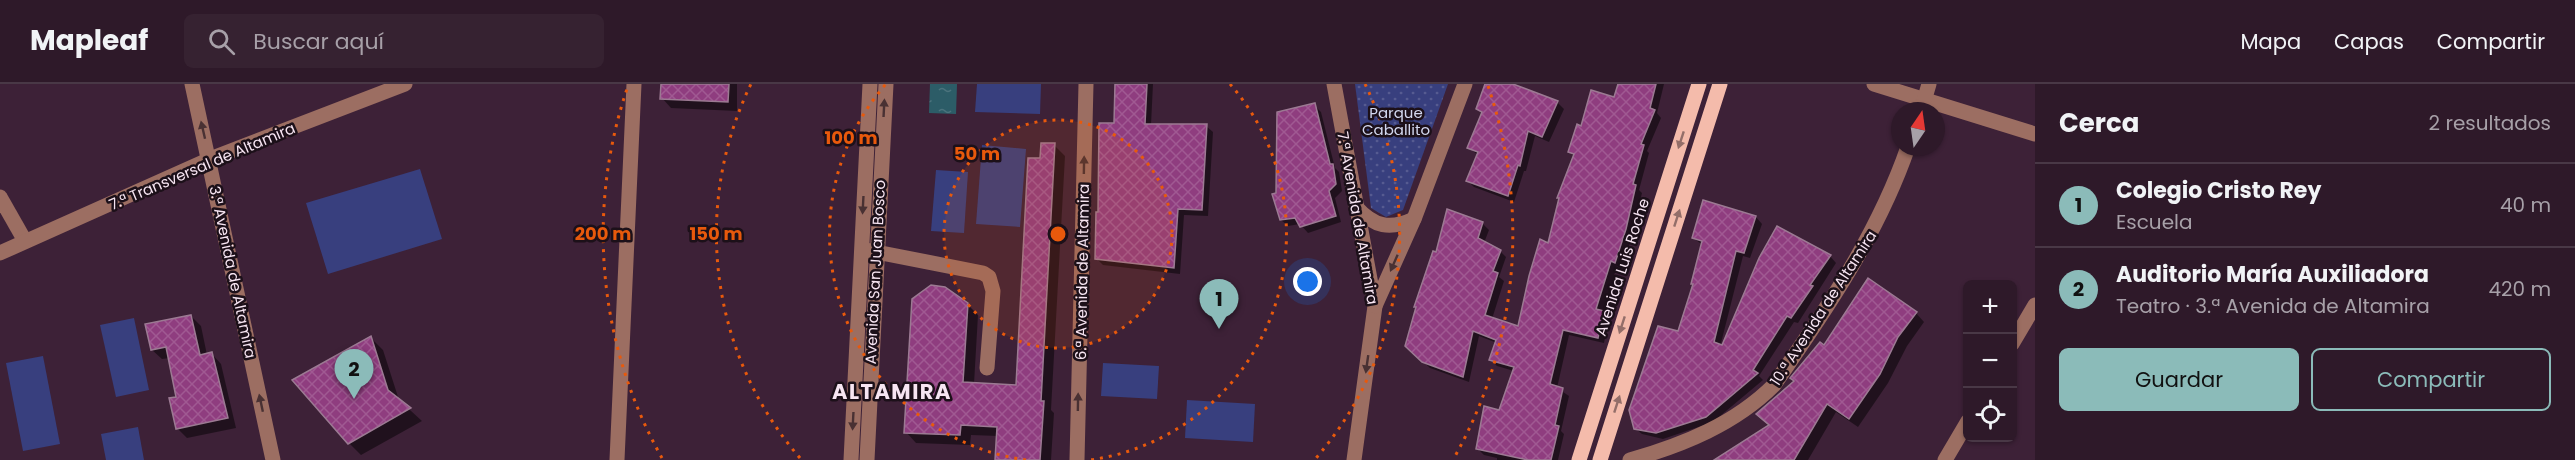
<!DOCTYPE html>
<html lang="es">
<meta charset="utf-8">
<style>
:root{--surface:#2e1929;--page:#362231;--text:#f1f3f6;--muted:#a7a0a8;--line:#493846;--accent:#8bbbb9}
body{margin:0;font-family:Poppins,sans-serif;background:var(--page);color:var(--text)}
.controls{position:absolute;right:18px;bottom:18px;display:grid;overflow:hidden;border-radius:9px;box-shadow:0 2px 4px #0004}
.controls button{width:54px;height:54px;display:grid;place-items:center;padding:0;border:0;border-bottom:2px solid var(--line);background:var(--surface);color:var(--text);font:30px sans-serif}
.compass{position:absolute;left:1891px;top:18px;width:54px;height:54px;border-radius:50%;background:var(--surface);box-shadow:0 2px 4px #0004;rotate:13deg}
.you{position:absolute;left:1308px;top:198px;width:21px;height:21px;margin:-15px;border:4px solid #fff;border-radius:50%;background:#1a73e8;box-shadow:0 0 0 9px #1a73e833}
.badge{display:grid;place-items:center;width:39px;height:39px;border-radius:50%;background:var(--accent);color:#111;font-size:20px;font-weight:700}
.pin{position:absolute;translate:-50% -50px;filter:drop-shadow(0 2px 3px #0008)}
.pin::after{content:'';position:absolute;top:32px;width:21px;height:18px;background:inherit;clip-path:polygon(0 0,100% 0,50% 100%)}
.list{margin:0;padding:0;list-style:none}
h2{display:flex;justify-content:space-between;align-items:center;height:78px;margin:0;padding:0 24px;font-size:26px}
h2 small{font-size:20px;font-weight:400;color:var(--muted)}
.list li{display:grid;grid-template-columns:39px 1fr auto;gap:18px;align-items:center;box-sizing:border-box;height:84px;padding:0 24px;border-top:2px solid var(--line)}
.list b{display:block;font-size:22px;white-space:nowrap}
.list p{margin:0;font-size:20px;white-space:nowrap;color:var(--muted)}
.list em{font-size:20px;font-style:normal;color:var(--muted)}
.actions{display:flex;gap:12px;padding:18px 24px}
.actions a{flex:1;padding:14px 0;border:2px solid var(--accent);border-radius:9px;text-align:center;font-size:21px;color:var(--accent)}
.actions .main{background:var(--accent);color:#111}
.icon{flex:none;width:33px;height:33px;fill:none;stroke:currentColor;stroke-width:2;stroke-linecap:round;stroke-linejoin:round}
.map{position:relative;flex:none;width:2035px;height:376px;overflow:hidden}
header{display:flex;align-items:center;gap:36px;box-sizing:border-box;height:84px;padding:0 30px;background:var(--surface);border-bottom:2px solid var(--line)}
header strong{font-size:28px}
nav{display:flex;gap:33px;margin-inline-start:auto;font-size:21px}
.search{width:420px;height:54px;background:var(--page);display:flex;align-items:center;gap:15px;box-sizing:border-box;padding:0 21px;border-radius:9px;color:var(--muted);font-size:22px}
main{display:flex}
aside{flex:1;background:var(--surface)}
.map>svg:first-child{display:block}
</style>
<header>
<strong>Mapleaf</strong>
<div class="search"><svg class="icon" aria-label="search" viewBox="0 0 24 24"><circle cx="10" cy="10" r="6"/><path d="M15 15l6 6"/></svg>Buscar aquí</div>
<nav><a>Mapa</a><a>Capas</a><a>Compartir</a></nav>
</header>
<main>
<div class="map">
<svg width="2035" height="376" viewBox="0 0 2035 376">
<defs>
<pattern id="park-dots" width="8" height="8" patternUnits="userSpaceOnUse" patternTransform="scale(1.5)"><rect width="8" height="8" fill="#383f7e"/><path d="M2 2h.1M6 6h.1" fill="none" stroke="#565b91" stroke-width="1.8" stroke-linecap="round"/></pattern>
<pattern id="water-ripples" width="26" height="14" patternUnits="userSpaceOnUse" patternTransform="scale(1.5)"><rect width="26" height="14" fill="#2c5c67"/><path d="M2 4q2-2 4 0t4 0M15 11q2-2 4 0t4 0" fill="none" stroke="#4b737d"/></pattern>
<pattern id="building-cross-hatch" width="8" height="8" patternUnits="userSpaceOnUse" patternTransform="scale(1.5)"><rect width="8" height="8" fill="#8f3d7f"/><path d="M0 0l8 8M0 8l8-8" fill="none" stroke="#a05992"/></pattern>
</defs>
<rect width="100%" height="100%" fill="#3d2137"/>
<polygon fill="url(#park-dots)" points="1355,0 1448,0 1403,126 1386,133 1371,124"/>
<g fill="#383f7e">
<polygon points="977,0 1041,0 1040,30 975,28"/>
<polygon points="982,61 1026,65 1020,143 976,140"/>
<polygon points="420,85 442,155 328,190 306,119"/>
<polygon points="936,86 968,88 964,149 931,147"/>
<polygon points="134,234 149,306 116,313 100,241"/>
<polygon points="43,272 60,360 23,367 6,279"/>
<polygon points="1103,279 1159,282 1157,315 1101,312"/>
<polygon points="1187,316 1255,320 1253,358 1185,354"/>
<polygon points="138,343 144,376 106,376 101,350"/>
</g>
<polygon fill="url(#water-ripples)" points="930,0 957,0 956,30 929,29"/>
<g fill="#0007">
<polygon points="662,0 737,0 737,27 671,24 662,14"/>
<polygon points="1117,0 1153,0 1151,41 1206,42 1213,48 1208,132 1184,131 1180,190 1103,181 1096,174 1100,129 1115,41"/>
<polygon points="1487,0 1509,0 1557,18 1564,25 1549,58 1535,52 1526,87 1524,87 1514,118 1474,103 1468,97 1478,71 1469,64 1483,30 1478,25"/>
<polygon points="1620,0 1664,0 1657,29 1661,34 1647,67 1649,69 1639,106 1642,109 1632,152 1622,184 1617,182 1603,229 1609,235 1604,259 1569,251 1557,304 1569,312 1561,347 1564,350 1558,376 1497,376 1497,374 1484,371 1477,364 1500,328 1514,287 1497,282 1491,276 1497,259 1479,252 1469,298 1430,284 1406,261 1437,170 1482,139 1489,146 1484,159 1500,167 1506,173 1499,193 1504,197 1492,235 1519,244 1549,161 1574,72 1569,67 1582,44 1615,15"/>
<polygon points="1314,21 1321,28 1335,84 1339,88 1342,107 1335,114 1341,138 1308,149 1300,140 1288,142 1281,136 1277,111"/>
<polygon points="1054,61 1065,72 1051,326 1054,329 1051,376 996,376 998,352 971,351 970,361 916,359 906,348 967,220 978,231 974,300 1017,302 1041,76"/>
<polygon points="1704,118 1756,133 1762,140 1750,174 1743,172 1719,267 1830,172 1836,179 1798,239 1794,238 1759,292 1763,296 1713,338 1663,355 1642,350 1635,344 1679,249 1694,201 1703,161 1693,154"/>
<polygon points="1916,229 1924,238 1907,262 1888,299 1858,343 1836,328 1808,376 1717,376 1770,341 1796,297 1825,263"/>
<polygon points="191,232 201,242 207,271 212,270 221,280 236,344 187,354 177,344 178,314 170,274 162,275 152,266"/>
<polygon points="371,254 383,266 399,316 422,337 361,371 349,359"/>
</g>
<g fill="url(#building-cross-hatch)" stroke="#9c7a93" stroke-width="1.5">
<polygon points="661,0 729,0 728,18 660,15"/>
<polygon points="1115,0 1147,0 1145,40 1207,40 1202,126 1178,125 1174,184 1095,175 1096,128 1098,128 1099,39 1114,39"/>
<polygon points="1485,0 1513,0 1558,17 1542,53 1528,47 1520,82 1518,81 1508,112 1466,97 1478,68 1467,64 1482,28 1476,25"/>
<polygon points="1618,0 1656,0 1650,24 1655,26 1641,60 1644,61 1633,100 1636,101 1626,145 1615,179 1611,177 1596,225 1604,227 1598,254 1563,246 1550,300 1563,304 1555,341 1559,342 1551,376 1528,376 1476,365 1484,322 1499,326 1514,283 1489,276 1496,256 1473,247 1463,293 1422,278 1405,262 1416,223 1414,223 1433,167 1436,168 1447,125 1483,138 1478,154 1501,166 1493,187 1498,189 1485,231 1518,242 1529,192 1540,155 1548,159 1559,114 1557,114 1574,70 1568,68 1577,40 1581,42 1591,6 1614,13"/>
<polygon points="1315,19 1330,80 1333,80 1336,100 1329,107 1336,132 1300,143 1295,134 1280,136 1272,110 1276,109 1277,28"/>
<polygon points="1041,59 1055,59 1041,317 1044,317 1040,376 995,376 997,343 961,341 960,351 904,349 912,215 931,201 945,203 968,219 963,298 1016,301 1028,74 1040,74"/>
<polygon points="1703,116 1756,132 1744,169 1736,167 1714,258 1722,261 1759,174 1777,142 1831,171 1810,201 1813,202 1791,234 1787,232 1753,286 1758,289 1706,333 1656,349 1634,345 1629,326 1658,242 1678,247 1693,200 1691,200 1702,157 1692,154"/>
<polygon points="1868,194 1917,228 1898,253 1880,290 1849,335 1827,320 1794,376 1714,376 1769,341 1756,330 1794,297 1790,294 1820,258 1824,261"/>
<polygon points="191,231 200,271 212,268 228,334 176,345 169,314 176,313 166,263 151,266 145,240"/>
<polygon points="371,252 388,306 411,324 348,360 292,296"/>
</g>
<g fill="none" stroke-linecap="round" stroke-linejoin="round">
<g stroke="#9c6e62" stroke-width="15">
<polyline points="192,0 273,376"/>
<polyline points="1334,0 1375,222 1354,376"/>
<polyline points="1874,0 2035,50"/>
<polyline points="1921,27 1929,0"/>
<polyline points="0,113 25,157"/>
<path d="M1356,123C1374,143 1390,146 1414,135"/>
<polyline points="866,166 983,189 989,193 993,207 987,284"/>
<polyline points="0,169 210,75 405,0"/>
<polyline points="1375,222 1414,135 1465,0"/>
<polyline points="2012,260 2035,221"/>
<polyline points="617,376 634,0"/>
<polyline points="851,376 870,0"/>
<polyline points="867,376 886,0"/>
<polyline points="1077,376 1086,0"/>
<path d="M1630,376C1683,361 1735,340 1774,301C1826,226 1878,150 1908,63"/>
<polyline points="1945,376 1968,337"/>
</g>
<g stroke="#f4bbab" stroke-width="15">
<polyline points="1579,376 1699,0"/>
<polyline points="1600,376 1720,0"/>
</g>
</g>
<defs><path id="oneway-solid" d="M-6-.8H1V-3.2L6.5 0L1 3.2V.8H-6Z" transform="scale(1.5)"/></defs>
<g fill="#493133">
<use href="#oneway-solid" transform="translate(884 24) rotate(-87)"/>
<use href="#oneway-solid" transform="translate(203 46) rotate(-103)"/>
<use href="#oneway-solid" transform="translate(1084 81) rotate(-89)"/>
<use href="#oneway-solid" transform="translate(863 121) rotate(93)"/>
<use href="#oneway-solid" transform="translate(1394 179) rotate(114)"/>
<use href="#oneway-solid" transform="translate(1367 280) rotate(98)"/>
<use href="#oneway-solid" transform="translate(1078 318) rotate(-89)"/>
<use href="#oneway-solid" transform="translate(261 319) rotate(-102)"/>
<use href="#oneway-solid" transform="translate(853 337) rotate(93)"/>
</g>
<g fill="#936e69">
<use href="#oneway-solid" transform="translate(1681 56) rotate(108)"/>
<use href="#oneway-solid" transform="translate(1677 134) rotate(-72)"/>
<use href="#oneway-solid" transform="translate(1622 241) rotate(108)"/>
<use href="#oneway-solid" transform="translate(1617 320) rotate(-72)"/>
</g>
<circle cx="1058" cy="150" r="114" fill="#e8590c" fill-opacity=".12"/>
<g fill="none" stroke="#e8590c" stroke-width="3" stroke-dasharray="3 6">
<circle cx="1058" cy="150" r="114"/>
<path d="M1026 376A228 228 0 0 1 886 0M1230 0A228 228 0 0 1 1090 376"/>
<path d="M800 374A342 342 0 0 1 751 0M1365 0A342 342 0 0 1 1316 374"/>
<path d="M662 374A455 455 0 0 1 628 2M1488 2A455 455 0 0 1 1454 374"/>
</g>
<g text-anchor="middle" dominant-baseline="central" stroke-width="5" stroke-linejoin="round" paint-order="stroke">
<g font-size="15" fill="#d2d7ef" stroke="#1c1019">
<text x="1396" y="28">Parque<tspan x="1396" dy="17">Caballito</tspan></text>
</g>
<g font-size="15" fill="#f7e5f2" stroke="#1c1019">
<text transform="translate(202 82) rotate(-23)">7.ª Transversal de Altamira</text>
<text transform="translate(1358 134) rotate(80)">7.ª Avenida de Altamira</text>
<text transform="translate(1622 183) rotate(-72)">Avenida Luis Roche</text>
<text transform="translate(233 188) rotate(78)">3.ª Avenida de Altamira</text>
<text transform="translate(875 188) rotate(-87)">Avenida San Juan Bosco</text>
<text transform="translate(1082 188) rotate(-89)">6.ª Avenida de Altamira</text>
<text transform="translate(1823 224) rotate(-57)">10.ª Avenida de Altamira</text>
</g>
<g font-size="21" font-weight="bold" letter-spacing="1.5" fill="#f7e5f2" stroke="#1c1019">
<text x="892" y="307">ALTAMIRA</text>
</g>
</g>
<circle cx="1058" cy="150" r="9" fill="#e8590c" stroke="#1c1019" stroke-width="3"/>
<g font-size="18" text-anchor="middle" font-weight="bold" fill="#e8590c" stroke="#1c1019" stroke-width="5" stroke-linejoin="round" paint-order="stroke">
<text x="851" y="60">100 m</text>
<text x="977" y="76">50 m</text>
<text x="716" y="156">150 m</text>
<text x="603" y="156">200 m</text>
</g>
</svg>
<div class="controls">
<button>+</button>
<button>−</button>
<button><svg class="icon" aria-label="locate" viewBox="0 0 24 24"><circle cx="12" cy="12" r="6"/><path d="M12 2v4M12 18v4M2 12h4M18 12h4"/></svg></button>
</div>
<svg class="compass" viewBox="-18 -18 36 36"><path d="M0-13l5 13h-10z" fill="#e53935"/><path d="M0 13l5-13h-10z" fill="#a7a0a8"/></svg>
<div class="you"></div>
<div class="pin badge" style="left:1219px;top:245px">1</div>
<div class="pin badge" style="left:354px;top:315px">2</div>
</div>
<aside>
<h2>Cerca<small>2 resultados</small></h2>
<ul class="list">
<li><span class="badge">1</span><div><b>Colegio Cristo Rey</b><p>Escuela</p></div><em>40 m</em></li>
<li><span class="badge">2</span><div><b>Auditorio María Auxiliadora</b><p>Teatro · 3.ª Avenida de Altamira</p></div><em>420 m</em></li>
</ul>
<div class="actions"><a class="main">Guardar</a><a>Compartir</a></div>
</aside>
</main>
